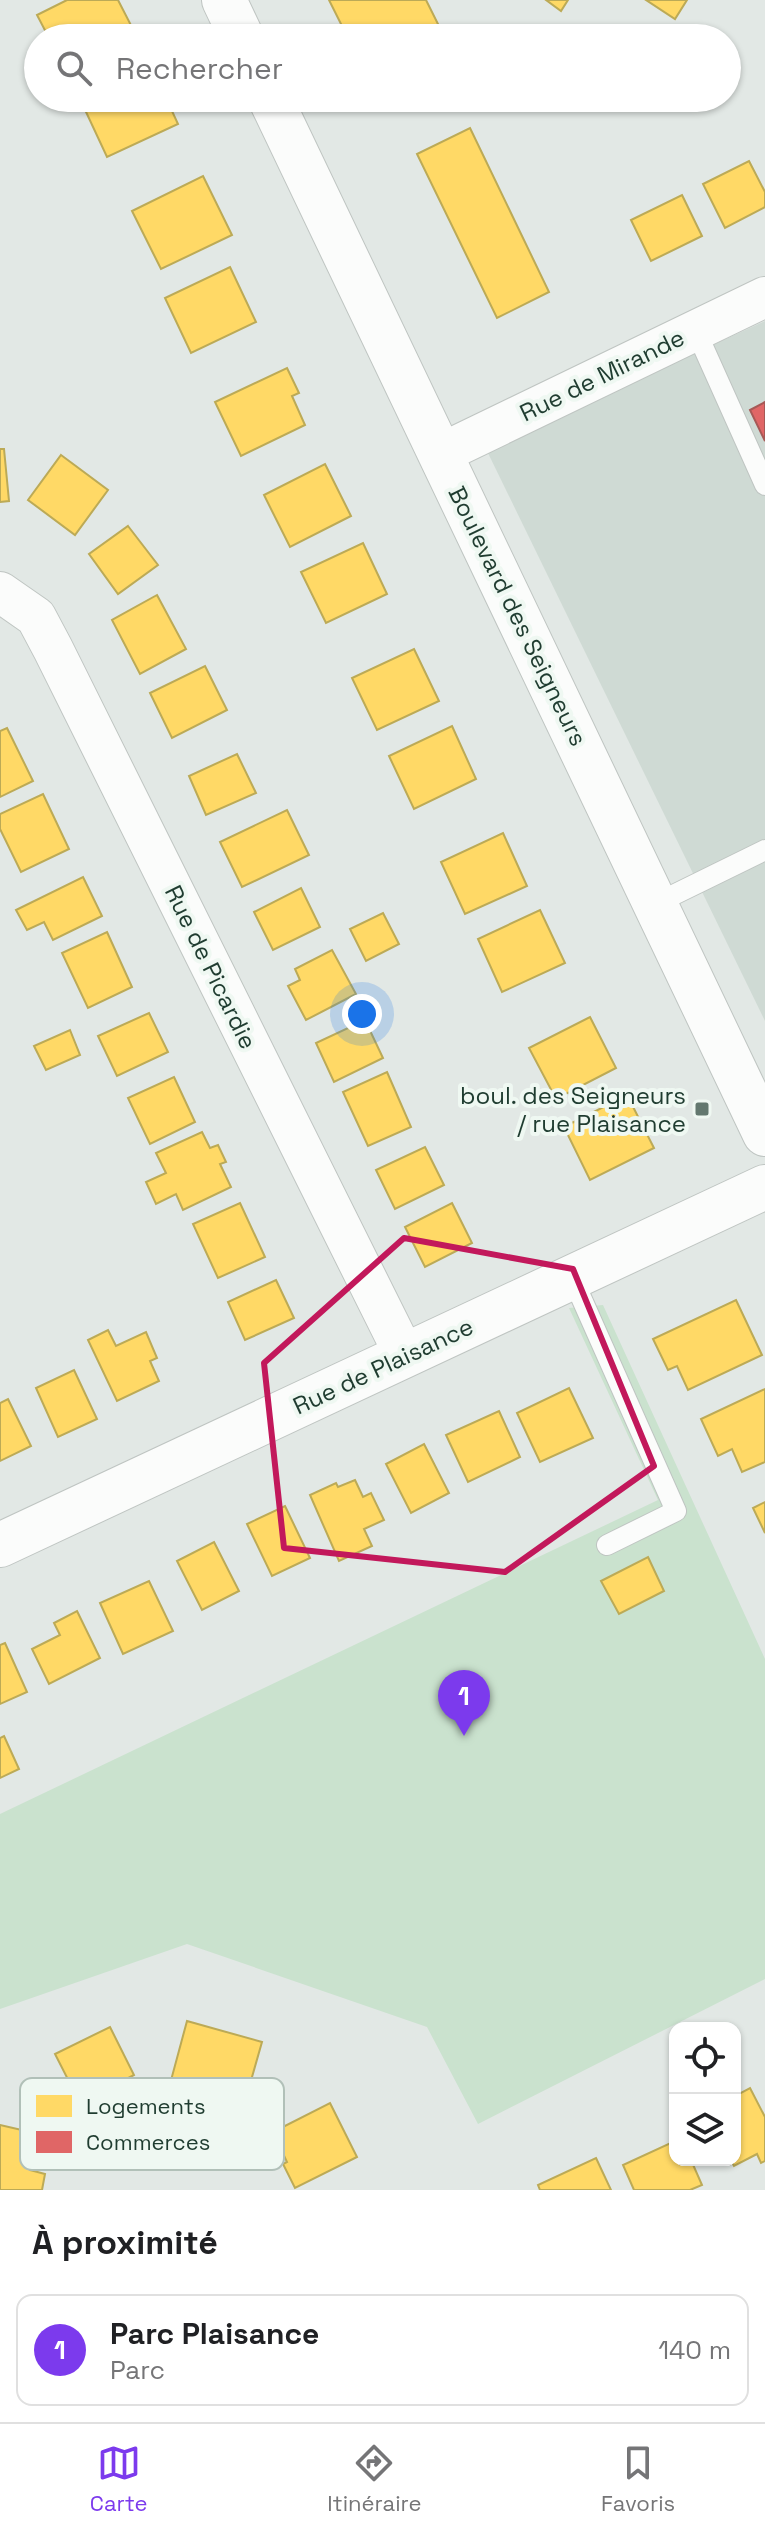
<!DOCTYPE html>
<html lang="fr">
<meta charset="utf-8">
<style>
:root{--surface:#fff;--page:#f2f2f2;--text:#202124;--muted:#757577;--line:#e0e0e0;--accent:#7c3aed}
body{margin:0;font-family:"Space Grotesk",sans-serif;background:var(--page);color:var(--text)}
.controls{position:absolute;right:24px;bottom:24px;display:grid;overflow:hidden;border-radius:16px;box-shadow:0 2px 6px #0004}
.controls button{width:72px;height:72px;display:grid;place-items:center;padding:0;border:0;border-bottom:2px solid var(--line);background:var(--surface);color:var(--text);font:40px sans-serif}
.you{position:absolute;left:362px;top:1014px;width:28px;height:28px;margin:-20px;border:6px solid #fff;border-radius:50%;background:#1a73e8;box-shadow:0 0 0 12px #1a73e833}
.badge{display:grid;place-items:center;width:52px;height:52px;border-radius:50%;background:var(--accent);color:#fff;font-size:26px;font-weight:700}
.pin{position:absolute;translate:-50% -66px;filter:drop-shadow(0 2px 4px #0008)}
.pin::after{content:'';position:absolute;top:42px;width:28px;height:24px;background:inherit;clip-path:polygon(0 0,100% 0,50% 100%)}
.list{margin:0;padding:0;list-style:none}
h2{display:flex;justify-content:space-between;align-items:center;height:104px;margin:0;padding:0 32px;font-size:34px}
h2 small{font-size:26px;font-weight:400;color:var(--muted)}
.list li{display:grid;grid-template-columns:52px 1fr auto;gap:24px;align-items:center;box-sizing:border-box;height:112px;margin:0 16px 16px;padding:0 16px;border:2px solid var(--line);border-radius:16px}
.list b{display:block;font-size:30px;white-space:nowrap}
.list p{margin:0;font-size:26px;white-space:nowrap;color:var(--muted)}
.list em{font-size:26px;font-style:normal;color:var(--muted)}
.icon{flex:none;width:44px;height:44px;fill:none;stroke:currentColor;stroke-width:2;stroke-linecap:round;stroke-linejoin:round}
.map{position:relative;flex:none;width:765px;height:2190px;overflow:hidden}
.search{position:absolute;background:var(--surface);box-shadow:0 2px 6px #0004;left:24px;right:24px;top:24px;height:88px;display:flex;align-items:center;gap:20px;box-sizing:border-box;padding:0 28px;border-radius:44px;color:var(--muted);font-size:30px}
.sheet{height:232px;background:var(--surface)}
nav{display:flex;justify-content:space-around;align-items:center;box-sizing:border-box;height:112px;border-top:2px solid var(--line);background:var(--surface);font-size:22px;color:var(--muted)}
nav a{display:grid;justify-items:center;gap:4px}
nav .on{color:var(--accent)}
.map>svg:first-child{display:block}
</style>
<div class="map">
<svg width="765" height="2190" viewBox="0 0 765 2190">
<rect width="100%" height="100%" fill="#e2e8e5"/>
<polygon fill="#cfdad4" points="765,321 765,1021 486,449"/>
<polygon fill="#cae2ce" points="603,1305 765,1659 765,1979 478,2124 427,2027 187,1944 0,2009 0,1814 658,1500 569,1308"/>
<g fill="#ffd966" stroke="#bcaa56" stroke-width="2">
<polygon points="67,0 118,0 137,37 49,38 37,15"/>
<polygon points="329,0 426,0 440,28 419,38 348,38"/>
<polygon points="546,0 568,0 561,11"/>
<polygon points="646,0 687,0 675,19"/>
<polygon points="83,98 166,98 178,124 107,157 80,99"/>
<polygon points="470,128 549,292 497,318 417,154"/>
<polygon points="749,161 765,192 765,207 725,228 703,184"/>
<polygon points="203,176 232,235 161,269 132,211"/>
<polygon points="682,195 702,236 651,261 631,220"/>
<polygon points="230,267 256,322 191,353 165,298"/>
<polygon points="287,368 299,393 292,396 305,425 241,456 215,402"/>
<polygon points="0,449 4,449 9,501 0,502"/>
<polygon points="61,455 108,490 75,535 28,500"/>
<polygon points="325,464 351,516 290,547 264,495"/>
<polygon points="128,526 158,565 118,594 89,554"/>
<polygon points="363,543 387,594 326,623 301,572"/>
<polygon points="157,595 186,649 140,674 112,620"/>
<polygon points="414,649 439,701 377,730 352,678"/>
<polygon points="205,666 227,710 172,738 150,693"/>
<polygon points="452,726 476,779 414,809 389,756"/>
<polygon points="7,728 33,781 0,797 0,731"/>
<polygon points="237,754 256,793 206,815 189,776"/>
<polygon points="43,794 69,849 21,872 0,829 0,814"/>
<polygon points="287,810 309,855 242,887 220,842"/>
<polygon points="503,833 527,886 465,914 441,862"/>
<polygon points="83,877 102,916 53,940 44,922 27,930 16,910"/>
<polygon points="301,888 320,927 273,950 254,912"/>
<polygon points="540,910 565,963 502,992 478,939"/>
<polygon points="383,913 399,944 366,961 350,929"/>
<polygon points="107,932 132,987 88,1008 62,953"/>
<polygon points="332,950 356,994 306,1020 288,986 300,980 295,969"/>
<polygon points="149,1013 168,1052 117,1076 98,1036"/>
<polygon points="590,1017 616,1068 556,1099 529,1048"/>
<polygon points="365,1020 383,1058 334,1082 316,1043"/>
<polygon points="70,1030 80,1055 46,1070 34,1046"/>
<polygon points="387,1072 411,1127 368,1146 343,1092"/>
<polygon points="174,1077 195,1122 150,1144 128,1098"/>
<polygon points="627,1095 654,1148 590,1180 564,1127"/>
<polygon points="202,1132 210,1148 218,1145 226,1162 220,1164 231,1187 183,1210 176,1194 156,1204 146,1182 166,1173 156,1153"/>
<polygon points="425,1147 444,1185 395,1209 376,1170"/>
<polygon points="240,1203 265,1257 218,1278 193,1224"/>
<polygon points="452,1203 472,1243 425,1267 405,1227"/>
<polygon points="276,1280 294,1318 245,1340 228,1302"/>
<polygon points="736,1300 762,1355 688,1390 677,1366 668,1370 653,1339"/>
<polygon points="108,1330 116,1346 146,1332 157,1358 150,1361 159,1381 117,1401 88,1340"/>
<polygon points="74,1370 97,1419 58,1437 36,1388"/>
<polygon points="569,1388 593,1438 540,1462 517,1413"/>
<polygon points="765,1389 765,1462 742,1472 732,1449 718,1456 701,1419"/>
<polygon points="8,1399 31,1446 0,1461 0,1403"/>
<polygon points="499,1411 520,1457 468,1482 446,1435"/>
<polygon points="424,1444 449,1493 411,1513 386,1464"/>
<polygon points="355,1480 363,1497 371,1493 384,1520 364,1529 372,1546 339,1561 310,1495 336,1483 338,1487"/>
<polygon points="765,1502 765,1533 753,1508"/>
<polygon points="285,1506 310,1558 272,1576 247,1524"/>
<polygon points="214,1542 239,1591 202,1610 177,1561"/>
<polygon points="648,1557 664,1591 619,1614 601,1581"/>
<polygon points="149,1581 173,1631 123,1654 100,1603"/>
<polygon points="77,1611 100,1658 49,1684 32,1649 60,1635 54,1623"/>
<polygon points="5,1643 27,1692 0,1704 0,1645"/>
<polygon points="4,1736 19,1769 0,1778 0,1738"/>
<polygon points="187,2021 262,2042 244,2105 170,2084"/>
<polygon points="110,2027 134,2075 115,2085 119,2094 84,2111 55,2054"/>
<polygon points="750,2088 765,2117 765,2161 761,2163 757,2154 734,2166 731,2160 735,2160 735,2096"/>
<polygon points="330,2103 357,2157 295,2188 283,2164 287,2162 273,2132"/>
<polygon points="0,2125 39,2134 30,2170 45,2174 42,2190 0,2190"/>
<polygon points="675,2141 675,2160 691,2160 702,2185 690,2190 634,2190 623,2165"/>
<polygon points="596,2158 611,2190 540,2190 538,2185"/>
</g>
<polygon fill="#e06666" stroke="#a65956" stroke-width="2" points="765,402 765,441 750,410"/>
<g fill="none" stroke-linecap="round" stroke-linejoin="round">
<g stroke="#bfc5c2" stroke-width="22">
<g id="service">
<polyline points="696,331 765,485"/>
<polyline points="655,904 765,850"/>
<polyline points="572,1277 676,1511 607,1545"/>
</g>
</g>
<g stroke="#bfc5c2" stroke-width="42">
<g id="minor">
<polyline points="440,454 765,297"/>
<polyline points="0,592 36,617 53,649 405,1356"/>
</g>
</g>
<g stroke="#bfc5c2" stroke-width="46">
<g id="tertiary">
<polyline points="224,0 242,38"/>
<polyline points="270,98 765,1134"/>
<polyline points="0,1545 765,1187"/>
</g>
</g>
<use href="#service" stroke="#fbfcfb" stroke-width="20"/>
<use href="#minor" stroke="#fbfcfb" stroke-width="40"/>
<use href="#tertiary" stroke="#fbfcfb" stroke-width="44"/>
</g>
<path fill="none" stroke="#c2185b" stroke-width="6" stroke-linejoin="round" d="M404,1238L573,1269L654,1466L505,1572L284,1548L264,1363Z"/>
<rect fill="#63786f" stroke="#eff8f2" stroke-width="3" x="694" y="1101" width="16" height="16" rx="4"/>
<g text-anchor="middle" dominant-baseline="central" stroke-width="8" stroke-linejoin="round" paint-order="stroke">
<g font-size="24" fill="#1f3c30" stroke="#eff8f2">
<text transform="translate(602 375) rotate(-26)">Rue de Mirande</text>
<text transform="translate(518 616) rotate(64)">Boulevard des Seigneurs</text>
<text transform="translate(211 967) rotate(64)">Rue de Picardie</text>
<text transform="translate(383 1366) rotate(-25)">Rue de Plaisance</text>
</g>
<g font-size="24" fill="#1f3c30" stroke="#eff8f2" text-anchor="end">
<text x="686" y="1095">boul. des Seigneurs<tspan x="686" dy="28">/ rue Plaisance</tspan></text>
</g>
</g>
<rect x="20" y="2078" width="264" height="92" rx="12" fill="#eff8f2" stroke="#b1c0b8" stroke-width="2"/>
<rect x="36" y="2095" width="36" height="22" fill="#ffd966"/>
<rect x="36" y="2131" width="36" height="22" fill="#e06666"/>
<g font-size="22" fill="#1f3c30">
<text x="86" y="2114">Logements</text>
<text x="86" y="2150">Commerces</text>
</g>
</svg>
<div class="controls">
<button><svg class="icon" aria-label="locate" viewBox="0 0 24 24"><circle cx="12" cy="12" r="6"/><path d="M12 2v4M12 18v4M2 12h4M18 12h4"/></svg></button>
<button><svg class="icon" aria-label="layers" viewBox="0 0 24 24"><path d="M12 4l9 5-9 5-9-5zM3 14l9 5 9-5"/></svg></button>
</div>
<div class="you"></div>
<div class="pin badge" style="left:464px;top:1736px">1</div>
<div class="search"><svg class="icon" aria-label="search" viewBox="0 0 24 24"><circle cx="10" cy="10" r="6"/><path d="M15 15l6 6"/></svg>Rechercher</div>
</div>
<section class="sheet">
<h2>À proximité<small></small></h2>
<ul class="list">
<li><span class="badge">1</span><div><b>Parc Plaisance</b><p>Parc</p></div><em>140 m</em></li>
</ul>
</section>
<nav>
<a class="on"><svg class="icon" aria-label="map" viewBox="0 0 24 24"><path d="M3 6l6-2 6 2 6-2v14l-6 2-6-2-6 2zM9 4v14M15 6v14"/></svg>Carte</a>
<a><svg class="icon" aria-label="directions" viewBox="0 0 24 24"><path d="M12 3l9 9-9 9-9-9zM9 14v-3h6M13 9l2 2-2 2"/></svg>Itinéraire</a>
<a><svg class="icon" aria-label="saved" viewBox="0 0 24 24"><path d="M7 4h10v16l-5-4-5 4z"/></svg>Favoris</a>
</nav>
